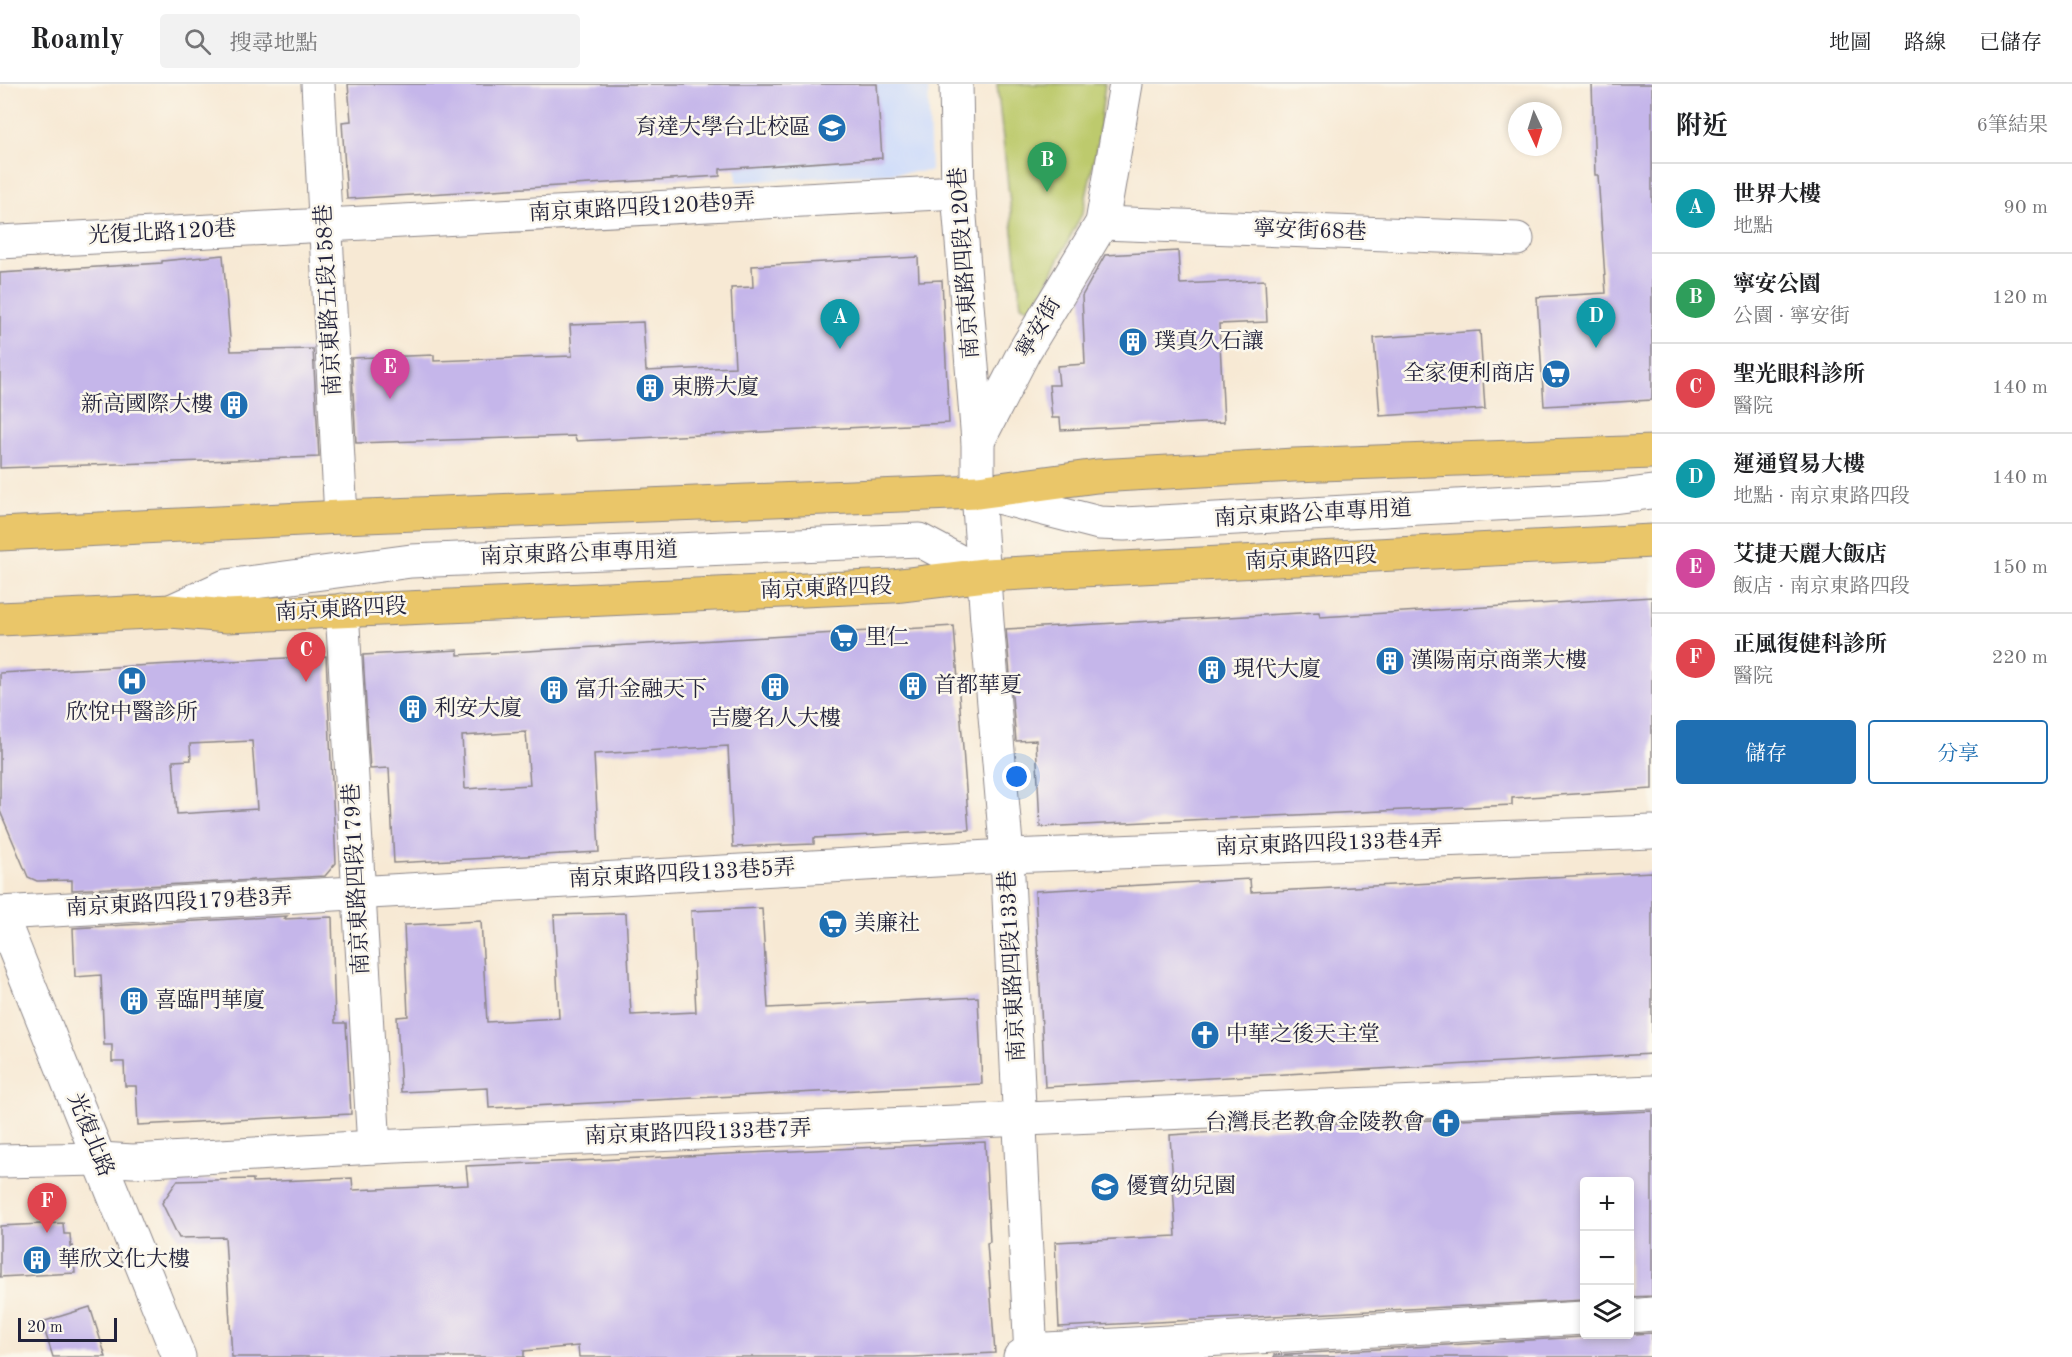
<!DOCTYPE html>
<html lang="zh-TW">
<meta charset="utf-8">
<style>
:root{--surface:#fff;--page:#f2f2f2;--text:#202124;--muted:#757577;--line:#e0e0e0;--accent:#1f6fb2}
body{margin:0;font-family:"Old Standard TT","Noto Serif TC",serif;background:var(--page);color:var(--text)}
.controls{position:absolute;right:18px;bottom:18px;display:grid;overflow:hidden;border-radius:6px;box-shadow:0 3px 9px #0003}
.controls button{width:54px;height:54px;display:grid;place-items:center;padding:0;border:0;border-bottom:2px solid var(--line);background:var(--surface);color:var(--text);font:30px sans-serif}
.compass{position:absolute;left:1508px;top:18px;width:54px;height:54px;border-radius:50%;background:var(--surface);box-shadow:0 3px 9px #0003;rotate:176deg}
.scale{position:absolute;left:18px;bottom:15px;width:99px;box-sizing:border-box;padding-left:6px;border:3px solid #22223b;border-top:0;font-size:16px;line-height:21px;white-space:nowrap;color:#22223b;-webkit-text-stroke:4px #fbf7ec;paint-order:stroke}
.you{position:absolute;left:1017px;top:693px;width:21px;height:21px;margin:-15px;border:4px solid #fff;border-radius:50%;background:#1a73e8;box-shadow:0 0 0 9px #1a73e833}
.badge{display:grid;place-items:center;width:39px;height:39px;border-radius:50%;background:var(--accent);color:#fff;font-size:20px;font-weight:700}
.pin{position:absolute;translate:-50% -50px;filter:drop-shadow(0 2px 3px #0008)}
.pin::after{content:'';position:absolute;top:32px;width:21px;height:18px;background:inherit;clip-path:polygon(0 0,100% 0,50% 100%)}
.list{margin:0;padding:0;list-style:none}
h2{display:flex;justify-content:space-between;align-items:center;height:78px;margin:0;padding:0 24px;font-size:26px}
h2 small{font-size:20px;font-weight:400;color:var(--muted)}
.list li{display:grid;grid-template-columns:39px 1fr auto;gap:18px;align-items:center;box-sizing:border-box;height:90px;padding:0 24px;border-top:2px solid var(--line)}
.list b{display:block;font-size:22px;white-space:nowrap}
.list p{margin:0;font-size:20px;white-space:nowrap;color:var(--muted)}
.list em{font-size:20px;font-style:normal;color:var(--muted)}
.actions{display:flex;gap:12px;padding:18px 24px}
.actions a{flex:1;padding:14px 0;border:2px solid var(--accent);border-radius:6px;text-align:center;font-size:21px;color:var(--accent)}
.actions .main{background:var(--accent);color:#fff}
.icon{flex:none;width:33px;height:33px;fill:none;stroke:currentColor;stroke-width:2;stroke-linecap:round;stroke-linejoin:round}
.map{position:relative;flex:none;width:1652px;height:1273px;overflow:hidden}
header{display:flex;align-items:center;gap:36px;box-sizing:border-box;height:84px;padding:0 30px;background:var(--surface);border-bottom:2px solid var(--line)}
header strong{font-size:28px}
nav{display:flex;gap:33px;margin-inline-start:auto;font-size:21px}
.search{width:420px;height:54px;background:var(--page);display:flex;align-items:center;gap:15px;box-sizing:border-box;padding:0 21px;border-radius:6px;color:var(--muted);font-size:22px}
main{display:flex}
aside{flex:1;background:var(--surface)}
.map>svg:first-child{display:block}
</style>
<header>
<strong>Roamly</strong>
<div class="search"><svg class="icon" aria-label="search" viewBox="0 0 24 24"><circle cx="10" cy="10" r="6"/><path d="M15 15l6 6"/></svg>搜尋地點</div>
<nav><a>地圖</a><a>路線</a><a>已儲存</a></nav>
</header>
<main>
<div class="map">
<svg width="1652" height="1273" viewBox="0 0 1652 1273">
<rect width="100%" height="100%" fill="#fbf7ec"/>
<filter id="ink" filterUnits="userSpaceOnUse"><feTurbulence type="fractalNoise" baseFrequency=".0167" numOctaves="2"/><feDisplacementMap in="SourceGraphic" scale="12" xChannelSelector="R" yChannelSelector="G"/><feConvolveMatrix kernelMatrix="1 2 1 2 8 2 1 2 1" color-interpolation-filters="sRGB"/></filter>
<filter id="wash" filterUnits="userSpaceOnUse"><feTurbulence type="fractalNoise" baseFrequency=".008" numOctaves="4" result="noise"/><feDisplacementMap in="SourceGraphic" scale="24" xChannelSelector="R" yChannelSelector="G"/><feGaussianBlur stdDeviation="1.35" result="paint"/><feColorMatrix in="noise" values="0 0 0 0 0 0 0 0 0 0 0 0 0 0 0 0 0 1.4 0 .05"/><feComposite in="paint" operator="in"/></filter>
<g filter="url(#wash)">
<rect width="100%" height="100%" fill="#f7e9d4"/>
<polygon fill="#cddbfa" points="732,0 928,0 931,87 737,98"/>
<polygon fill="#bdca6d" stroke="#707654" stroke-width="1.5" points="997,0 1105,0 1098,57 1083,128 1033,226 1021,221"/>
<g id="blocks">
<g fill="#c5b6ea" fill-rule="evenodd">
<polygon points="348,0 877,0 882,74 720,85 720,92 347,115 342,38 351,37"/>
<polygon points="1592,0 1652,0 1652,316 1544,322 1537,213 1606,209 1598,91 1595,91"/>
<polygon points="1178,167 1180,200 1265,196 1267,238 1219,240 1224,338 1061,346 1060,334 1052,334 1049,301 1059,301 1057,282 1085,280 1082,212 1105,171"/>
<polygon points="223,171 231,267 313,265 319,373 0,384 0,189 162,179 162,177"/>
<polygon points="918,173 919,197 942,196 949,339 576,357 575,352 356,359 351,274 434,271 434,277 572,272 570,241 643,238 646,287 735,283 731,204 753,203 752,182"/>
<polygon points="1480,247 1485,325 1380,332 1374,254"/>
<polygon points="1652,513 1652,705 1512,714 1512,721 1040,743 1036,656 1016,657 1006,545 1319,528 1320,533"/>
<path d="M954,542L969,746L814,754V760L733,763L728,662L594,670L599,768L394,779L389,684L370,685L363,571L458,566V571ZM526,648L530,701L465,705L462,652Z"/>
<path d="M326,572L336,779L325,792L72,806V796L37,797L28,793L0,727V589ZM252,657L257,725L177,730L173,677L191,676L190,660Z"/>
<polygon points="1652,788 1652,970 1045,1003 1035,807 1250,795 1251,808"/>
<polygon points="762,824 768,924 978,913 982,1000 489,1024 488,1004 401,1008 397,933 408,932 404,841 481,837 487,938 559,934 554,831 626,829 631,931 696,928 691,827"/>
<polygon points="287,832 284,835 332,833 335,939 346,939 351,1030 138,1041 136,1002 125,1002 124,978 112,978 112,961 104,961 101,891 75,893 73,844"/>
<polygon points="1652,1027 1652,1212 1629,1213 1629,1098 1584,1098 1584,1216 1059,1243 1055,1158 1176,1152 1170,1051 1340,1040"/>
<polygon points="985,1058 990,1158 987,1159 995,1269 914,1273 579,1273 578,1262 524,1267 524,1273 232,1273 225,1153 179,1154 162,1119 177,1097 253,1095 253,1098 352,1094 353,1106 468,1101 466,1082"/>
<polygon points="63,1139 64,1150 70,1150 71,1163 73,1162 75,1189 0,1193 0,1142"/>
<polygon points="90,1223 106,1273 53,1273 42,1238"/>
<polygon points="1652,1249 1652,1273 1274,1273 1274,1271"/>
</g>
</g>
</g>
<g filter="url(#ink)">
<use href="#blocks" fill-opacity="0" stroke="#8c8688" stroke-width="1.5"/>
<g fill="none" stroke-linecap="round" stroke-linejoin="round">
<g stroke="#8c8688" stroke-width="35">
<g id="minor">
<polyline points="318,0 341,433"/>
<polyline points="956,0 958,108 978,357 978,408 987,538 1007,772 1031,1273"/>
<polyline points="1102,139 1517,155"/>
<polyline points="0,158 958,108"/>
<polyline points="978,357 1025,266 1102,139 1126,0"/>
<polyline points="978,408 1099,439 1124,440 1605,414 1652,408"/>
<polyline points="342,526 374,1063"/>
<polyline points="171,527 226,502 411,477 919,456 985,491"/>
<polyline points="0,829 1007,772 1652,748"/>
<polyline points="0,829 179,1273"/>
<polyline points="0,1077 100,1075 133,1077 374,1063 1652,1008"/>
<polyline points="1630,1232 1652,1230"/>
<polyline points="1020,1273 1030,1266 1584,1234"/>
</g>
</g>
<g stroke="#8c8688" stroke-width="35">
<g id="major">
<polyline points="0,450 341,433 978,408 1097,392 1294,381 1652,368"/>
<polyline points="0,535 171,527 227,532 893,502 985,491 1652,457"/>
</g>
</g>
<use href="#minor" stroke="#fff" stroke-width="33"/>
<use href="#major" stroke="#eac669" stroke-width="33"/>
</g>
</g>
<defs>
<g id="university-disc" transform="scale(1.5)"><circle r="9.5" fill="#1f6fb2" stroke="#fbf7ec"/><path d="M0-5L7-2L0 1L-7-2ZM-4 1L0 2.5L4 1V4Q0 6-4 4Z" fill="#fff"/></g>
<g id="building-disc" transform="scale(1.5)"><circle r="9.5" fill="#1f6fb2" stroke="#fbf7ec"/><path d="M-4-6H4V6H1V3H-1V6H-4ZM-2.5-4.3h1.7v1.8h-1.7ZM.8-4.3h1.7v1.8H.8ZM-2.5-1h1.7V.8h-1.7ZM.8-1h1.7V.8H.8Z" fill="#fff"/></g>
<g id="supermarket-disc" transform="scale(1.5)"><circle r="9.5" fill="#1f6fb2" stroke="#fbf7ec"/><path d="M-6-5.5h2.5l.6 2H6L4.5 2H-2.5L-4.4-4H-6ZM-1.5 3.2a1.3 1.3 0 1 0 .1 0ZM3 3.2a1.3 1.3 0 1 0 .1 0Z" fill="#fff"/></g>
<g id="hospital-disc" transform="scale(1.5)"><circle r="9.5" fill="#1f6fb2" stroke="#fbf7ec"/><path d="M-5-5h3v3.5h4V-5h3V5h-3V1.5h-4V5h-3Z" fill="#fff"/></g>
<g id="church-disc" transform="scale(1.5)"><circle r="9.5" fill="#1f6fb2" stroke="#fbf7ec"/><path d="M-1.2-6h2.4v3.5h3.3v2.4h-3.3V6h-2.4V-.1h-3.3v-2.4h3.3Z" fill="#fff"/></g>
<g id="school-disc" transform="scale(1.5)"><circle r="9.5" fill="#1f6fb2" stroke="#fbf7ec"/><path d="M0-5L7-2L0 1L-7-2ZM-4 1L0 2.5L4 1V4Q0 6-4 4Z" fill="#fff"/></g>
</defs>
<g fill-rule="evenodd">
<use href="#university-disc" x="832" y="44"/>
<use href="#building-disc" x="1133" y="258"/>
<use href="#supermarket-disc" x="1556" y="290"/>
<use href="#building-disc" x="650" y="304"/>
<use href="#building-disc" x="234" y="321"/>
<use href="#supermarket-disc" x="844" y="554"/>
<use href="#building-disc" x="1390" y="577"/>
<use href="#building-disc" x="1212" y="586"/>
<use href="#hospital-disc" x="132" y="597"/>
<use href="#building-disc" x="913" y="602"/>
<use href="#building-disc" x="775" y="603"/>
<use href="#building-disc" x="554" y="606"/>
<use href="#building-disc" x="413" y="625"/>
<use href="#supermarket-disc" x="833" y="840"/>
<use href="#building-disc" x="134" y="917"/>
<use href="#church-disc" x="1205" y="951"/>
<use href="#church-disc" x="1446" y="1039"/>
<use href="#school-disc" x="1105" y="1103"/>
<use href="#building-disc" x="37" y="1176"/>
</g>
<g text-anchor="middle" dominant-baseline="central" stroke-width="5" stroke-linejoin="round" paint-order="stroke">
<g font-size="22" fill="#22223b" stroke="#fbf7ec" text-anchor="start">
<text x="811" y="44" text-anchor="end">育達大學台北校區</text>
<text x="1154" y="258">璞真久石讓</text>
<text x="1535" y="290" text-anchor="end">全家便利商店</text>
<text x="671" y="304">東勝大廈</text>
<text x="213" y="321" text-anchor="end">新高國際大樓</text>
<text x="865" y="554">里仁</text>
<text x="1411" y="577">漢陽南京商業大樓</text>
<text x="1233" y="586">現代大廈</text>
<text x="934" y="602">首都華夏</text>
<text x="575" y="606">富升金融天下</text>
<text x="434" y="625">利安大廈</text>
<text x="132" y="629" text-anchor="middle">欣悅中醫診所</text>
<text x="775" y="635" text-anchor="middle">吉慶名人大樓</text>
<text x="854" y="840">美廉社</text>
<text x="155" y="917">喜臨門華廈</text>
<text x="1226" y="951">中華之後天主堂</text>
<text x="1425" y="1039" text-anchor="end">台灣長老教會金陵教會</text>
<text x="1126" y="1103">優寶幼兒園</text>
<text x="58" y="1176">華欣文化大樓</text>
</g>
<g font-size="22" fill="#22223b" stroke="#fbf7ec">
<text transform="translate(642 124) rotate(-3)">南京東路四段120巷9弄</text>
<text transform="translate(1310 147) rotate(2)">寧安街68巷</text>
<text transform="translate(162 149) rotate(-3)">光復北路120巷</text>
<text transform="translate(965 179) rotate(-94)">南京東路四段120巷</text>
<text transform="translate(329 216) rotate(-93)">南京東路五段158巷</text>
<text transform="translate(1039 244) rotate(-60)">寧安街</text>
<text transform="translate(1313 430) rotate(-3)">南京東路公車專用道</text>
<text transform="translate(579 470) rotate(-2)">南京東路公車專用道</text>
<text transform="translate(1311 475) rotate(-3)">南京東路四段</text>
<text transform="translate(826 505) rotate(-2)">南京東路四段</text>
<text transform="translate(341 526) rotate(-3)">南京東路四段</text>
<text transform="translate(1329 760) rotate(-2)">南京東路四段133巷4弄</text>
<text transform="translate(682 790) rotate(-3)">南京東路四段133巷5弄</text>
<text transform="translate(357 795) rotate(-93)">南京東路四段179巷</text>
<text transform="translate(179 819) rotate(-3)">南京東路四段179巷3弄</text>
<text transform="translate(1013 882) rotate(-93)">南京東路四段133巷</text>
<text transform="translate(698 1049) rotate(-2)">南京東路四段133巷7弄</text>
<text transform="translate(90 1051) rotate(68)">光復北路</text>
</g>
</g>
</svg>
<div class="controls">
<button>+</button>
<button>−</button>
<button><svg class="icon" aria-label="layers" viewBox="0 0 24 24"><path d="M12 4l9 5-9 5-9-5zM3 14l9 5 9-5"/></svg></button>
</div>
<svg class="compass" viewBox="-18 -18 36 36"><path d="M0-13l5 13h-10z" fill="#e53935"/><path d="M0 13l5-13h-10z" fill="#757577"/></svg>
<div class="scale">20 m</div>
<div class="you"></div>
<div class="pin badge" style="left:840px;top:265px;background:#0f9aa8">A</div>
<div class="pin badge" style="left:1047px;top:108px;background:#2e9e5b">B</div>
<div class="pin badge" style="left:306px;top:598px;background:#e0444e">C</div>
<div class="pin badge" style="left:1596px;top:264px;background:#0f9aa8">D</div>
<div class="pin badge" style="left:390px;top:315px;background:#d1479c">E</div>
<div class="pin badge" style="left:47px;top:1149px;background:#e0444e">F</div>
</div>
<aside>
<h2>附近<small>6筆結果</small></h2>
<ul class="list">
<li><span class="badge" style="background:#0f9aa8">A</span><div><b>世界大樓</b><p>地點</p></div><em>90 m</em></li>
<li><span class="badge" style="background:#2e9e5b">B</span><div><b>寧安公園</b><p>公園 · 寧安街</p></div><em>120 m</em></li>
<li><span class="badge" style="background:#e0444e">C</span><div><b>聖光眼科診所</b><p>醫院</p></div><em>140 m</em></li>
<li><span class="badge" style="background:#0f9aa8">D</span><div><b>運通貿易大樓</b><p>地點 · 南京東路四段</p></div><em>140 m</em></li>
<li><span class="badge" style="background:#d1479c">E</span><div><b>艾捷天麗大飯店</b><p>飯店 · 南京東路四段</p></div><em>150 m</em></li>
<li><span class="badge" style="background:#e0444e">F</span><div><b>正風復健科診所</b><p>醫院</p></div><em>220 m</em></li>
</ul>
<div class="actions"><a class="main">儲存</a><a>分享</a></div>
</aside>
</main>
